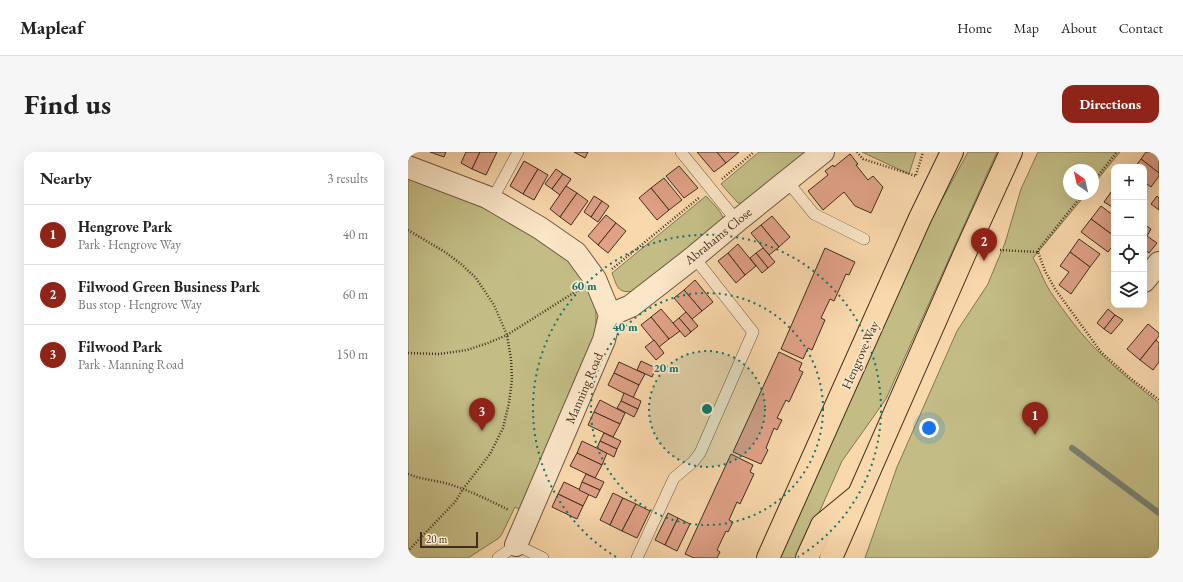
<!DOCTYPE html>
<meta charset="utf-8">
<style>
:root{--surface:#fff;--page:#f6f6f6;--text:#222;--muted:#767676;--line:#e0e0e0;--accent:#8f2418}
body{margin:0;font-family:"EB Garamond",serif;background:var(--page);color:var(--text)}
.controls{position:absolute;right:12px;top:12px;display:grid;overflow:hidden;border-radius:8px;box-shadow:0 4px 16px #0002}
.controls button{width:36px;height:36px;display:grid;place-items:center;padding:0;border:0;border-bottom:1px solid var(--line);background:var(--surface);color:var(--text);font:20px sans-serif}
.compass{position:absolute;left:655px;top:12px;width:36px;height:36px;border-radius:50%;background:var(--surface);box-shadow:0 4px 16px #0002;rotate:326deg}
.scale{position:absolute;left:12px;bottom:10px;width:58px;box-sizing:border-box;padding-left:4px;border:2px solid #3f2e1f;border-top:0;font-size:11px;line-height:14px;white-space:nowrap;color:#3f2e1f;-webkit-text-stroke:3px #fbe6c8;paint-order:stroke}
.you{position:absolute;left:521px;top:276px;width:14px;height:14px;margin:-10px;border:3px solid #fff;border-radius:50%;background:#1a73e8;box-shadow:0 0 0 6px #1a73e833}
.badge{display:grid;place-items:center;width:26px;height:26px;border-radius:50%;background:var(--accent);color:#fff;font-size:13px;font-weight:700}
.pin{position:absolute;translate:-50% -33px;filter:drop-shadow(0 1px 2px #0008)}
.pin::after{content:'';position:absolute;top:21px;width:14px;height:12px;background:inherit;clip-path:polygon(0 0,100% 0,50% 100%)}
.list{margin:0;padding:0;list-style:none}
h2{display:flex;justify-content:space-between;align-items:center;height:52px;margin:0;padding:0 16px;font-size:17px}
h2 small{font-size:13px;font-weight:400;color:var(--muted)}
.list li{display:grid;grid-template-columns:26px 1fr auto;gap:12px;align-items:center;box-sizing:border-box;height:60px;padding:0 16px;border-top:1px solid var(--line)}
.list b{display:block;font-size:15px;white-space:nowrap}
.list p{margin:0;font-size:13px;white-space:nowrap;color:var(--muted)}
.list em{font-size:13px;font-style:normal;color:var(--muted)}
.icon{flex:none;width:22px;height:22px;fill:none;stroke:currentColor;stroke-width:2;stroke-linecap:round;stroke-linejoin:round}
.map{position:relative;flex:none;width:751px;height:406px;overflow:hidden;border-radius:12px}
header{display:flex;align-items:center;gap:24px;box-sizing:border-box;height:56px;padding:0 20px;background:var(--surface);border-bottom:1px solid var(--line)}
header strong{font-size:19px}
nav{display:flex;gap:22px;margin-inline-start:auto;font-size:14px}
.intro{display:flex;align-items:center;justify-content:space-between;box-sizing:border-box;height:96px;padding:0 24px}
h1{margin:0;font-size:28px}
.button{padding:10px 18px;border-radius:12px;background:var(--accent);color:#fff;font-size:14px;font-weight:700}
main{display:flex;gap:24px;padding:0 24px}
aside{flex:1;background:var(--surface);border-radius:12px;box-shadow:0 4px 16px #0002}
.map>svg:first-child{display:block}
</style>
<header>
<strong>Mapleaf</strong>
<nav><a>Home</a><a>Map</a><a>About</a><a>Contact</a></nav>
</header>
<div class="intro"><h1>Find us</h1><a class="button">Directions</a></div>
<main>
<aside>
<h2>Nearby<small>3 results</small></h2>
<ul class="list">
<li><span class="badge">1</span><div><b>Hengrove Park</b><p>Park · Hengrove Way</p></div><em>40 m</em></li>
<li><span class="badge">2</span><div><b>Filwood Green Business Park</b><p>Bus stop · Hengrove Way</p></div><em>60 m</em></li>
<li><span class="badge">3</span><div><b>Filwood Park</b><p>Park · Manning Road</p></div><em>150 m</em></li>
</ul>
</aside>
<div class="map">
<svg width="751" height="406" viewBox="0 0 751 406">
<rect width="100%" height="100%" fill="#f9d8ab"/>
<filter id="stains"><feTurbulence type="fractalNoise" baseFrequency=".005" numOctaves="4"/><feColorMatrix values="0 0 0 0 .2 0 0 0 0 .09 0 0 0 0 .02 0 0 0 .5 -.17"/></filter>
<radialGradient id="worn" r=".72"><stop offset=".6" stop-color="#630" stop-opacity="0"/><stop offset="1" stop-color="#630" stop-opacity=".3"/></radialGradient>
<g fill="#c3bd85" stroke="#817652">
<polygon points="351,0 400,0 338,52 330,51 313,32"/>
<polygon points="454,0 508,0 501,22"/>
<polygon points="560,0 589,0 478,247 434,309 391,406 371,406 524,66"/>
<path d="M630,0H712L685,33V18H661V42H678L625,106C632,116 635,129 642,139C657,161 673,183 692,201C710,219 731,235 751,251V406H457L489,315L549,179L580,132L584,122L597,91L613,37Z"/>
<polygon points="0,22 17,25 118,75 168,115 184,141 188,156 188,177 186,190 113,358 107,355 94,382 91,386 60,406 0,406"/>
<path d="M298,44C305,52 315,60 316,70L226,139C209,142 209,134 204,121Z"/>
</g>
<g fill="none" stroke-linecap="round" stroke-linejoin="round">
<polyline stroke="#788174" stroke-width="6" points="664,296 751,361"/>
</g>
<g fill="#e0a187" stroke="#3f2e1f">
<polygon points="22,0 38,0 36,5"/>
<polygon points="58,0 72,0 64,17 53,11"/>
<polygon points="72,0 89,0 78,23 64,17"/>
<polygon points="166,0 180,0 177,6"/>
<polygon points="289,0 309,0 318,11 306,20"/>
<polygon points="309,0 331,0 318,11"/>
<polygon points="738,0 751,0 751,21 733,7"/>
<polygon points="442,2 450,12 448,13 460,28 465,24 475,35 463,61 447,54 436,40 415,58 400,39 420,23 417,19 425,13 426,15"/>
<polygon points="733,7 751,21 751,24 743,35 736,30 736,15 727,15"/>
<polygon points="116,9 130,17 115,42 102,34"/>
<polygon points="271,14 290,36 276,46 258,24"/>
<polygon points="130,17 140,23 126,48 115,42"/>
<polygon points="148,17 155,22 144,37 137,32"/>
<polygon points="155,22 163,27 152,43 144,37"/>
<polygon points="256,26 274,48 261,58 243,36"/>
<polygon points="158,34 169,41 152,65 142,57"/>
<polygon points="243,36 261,58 249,68 231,46"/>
<polygon points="706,36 706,56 696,50"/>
<polygon points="169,41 180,49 163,73 152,65"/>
<polygon points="186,44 194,49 183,65 176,60"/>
<polygon points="749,44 751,46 751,58 743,52"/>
<polygon points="194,49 201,54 190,70 183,65"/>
<polygon points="693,54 706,64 706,84 683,67"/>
<polygon points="198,63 208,71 190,93 180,84"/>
<polygon points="364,64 382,85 371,95 353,73"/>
<polygon points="683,67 706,84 706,92 700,100 673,80"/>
<polygon points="208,71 218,79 200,101 190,93"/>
<polygon points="736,72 743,77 739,84 736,82"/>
<polygon points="353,73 371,95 361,103 343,81"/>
<polygon points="736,82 749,91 741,101 736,97"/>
<polygon points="671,87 692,102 682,115 662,100"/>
<polygon points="330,92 348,114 337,123 320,101"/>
<polygon points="355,96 367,110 360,116 348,101"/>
<polygon points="417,96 447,110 441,123 438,122 426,149 422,147 413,166 417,168 404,198 400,196 395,207 373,197"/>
<polygon points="662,100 682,115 663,142 651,133 661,120 652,114"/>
<polygon points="320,101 337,123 328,131 310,109"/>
<polygon points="348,101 360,116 354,121 342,106"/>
<polygon points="287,128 305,150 294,159 276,138"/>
<polygon points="276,138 294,159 284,167 266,146"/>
<polygon points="253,157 272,179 261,187 243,165"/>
<polygon points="700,157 707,163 696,177 689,171"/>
<polygon points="278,160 290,174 283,180 271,166"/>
<polygon points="707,163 715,168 703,182 696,177"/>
<polygon points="243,165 261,187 251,195 233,173"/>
<polygon points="271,166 283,180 277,185 265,171"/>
<polygon points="740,172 751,181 751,184 732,208 719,197"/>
<polygon points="246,188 256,201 248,208 237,195"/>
<polygon points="748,188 751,191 751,210 745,218 732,208"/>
<polygon points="371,200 394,211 391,218 395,220 381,250 378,248 369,266 374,268 369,278 366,276 358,296 360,298 353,312 325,300"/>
<polygon points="233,209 248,216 244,225 229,218"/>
<polygon points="211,210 237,222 231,233 206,221"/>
<polygon points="206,221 231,233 225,246 200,233"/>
<polygon points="216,241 233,249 230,257 213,249"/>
<polygon points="192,248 217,261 212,272 186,260"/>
<polygon points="213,249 230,257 226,265 209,256"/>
<polygon points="186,260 212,272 205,285 180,273"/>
<polygon points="196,281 213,289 209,297 192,289"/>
<polygon points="174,289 199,301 194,313 169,301"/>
<polygon points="192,289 209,297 206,305 189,296"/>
<polygon points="169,301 194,313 187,326 162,314"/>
<polygon points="323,302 345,313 342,320 346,322 332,352 329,350 321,368 325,370 320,380 318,379 309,398 312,400 309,406 286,406 277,402"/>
<polygon points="178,322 196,330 192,338 174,330"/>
<polygon points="156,330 181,342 175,354 150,342"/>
<polygon points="174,330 192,338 188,346 171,338"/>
<polygon points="205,341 215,346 202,373 192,368"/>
<polygon points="150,342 175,354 169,367 144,355"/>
<polygon points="215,346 228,352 214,379 202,373"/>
<polygon points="228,352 242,359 229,386 214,379"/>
<polygon points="260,361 270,366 257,393 247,388"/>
<polygon points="270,366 282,372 269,399 257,393"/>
</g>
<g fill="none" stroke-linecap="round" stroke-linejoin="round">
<g stroke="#6e5842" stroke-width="12">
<g id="lane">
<polyline points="273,0 329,69"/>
<polyline points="379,29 406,62 456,87"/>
<polyline points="84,48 110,0"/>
<polyline points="90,406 108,393 135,406"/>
<polyline points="229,406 266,326 285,310 292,301 345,180 286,105"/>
</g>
</g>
<g stroke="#6e5842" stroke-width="24">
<g id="street">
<polyline points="0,15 79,45 132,76 168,101 187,127 202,163 196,188 108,393"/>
<polyline points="736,129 751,111"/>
<polyline points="202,163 223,154 286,105 329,69 415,0"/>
</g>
</g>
<g stroke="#3f2e1f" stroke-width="24">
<g id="highway">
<polyline points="360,406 512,66 544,0"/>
<polyline points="399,406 414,373 448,345"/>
<polyline points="423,406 557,101 603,0"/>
</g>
</g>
<g stroke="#3f2e1f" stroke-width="2.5" stroke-dasharray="1 2" stroke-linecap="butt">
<polyline points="449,0 455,7 508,24"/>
<polyline points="508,23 515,0"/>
<polyline points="314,27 346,0"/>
<polyline points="685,30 709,0"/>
<polyline points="0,78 37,100 53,112 68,126 86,153 99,183 103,207 104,227 101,251 95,276 82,302 55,337 47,350 0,399"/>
<polyline points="592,98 630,100 637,119 647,137 693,200 722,226 751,248"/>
<polyline points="630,100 630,98 675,42"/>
<polyline points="204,117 292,45"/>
<polyline points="0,201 31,202 59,198 80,191 99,183 170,138"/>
<path d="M0,322C12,327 25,328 37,331C59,337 80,348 101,358"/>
</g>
<use href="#lane" stroke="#fbe6c8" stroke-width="11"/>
<use href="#street" stroke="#fbe6c8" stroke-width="22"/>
<use href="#highway" stroke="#f9d8ab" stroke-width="22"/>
</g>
<circle cx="299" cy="257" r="58" fill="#0f766e" fill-opacity=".12"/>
<g fill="none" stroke="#0f766e" stroke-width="2" stroke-dasharray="2 4">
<circle cx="299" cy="257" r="58"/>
<circle cx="299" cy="257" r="116"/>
<path d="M208 405A174 174 0 1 1 390 405"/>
</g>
<g text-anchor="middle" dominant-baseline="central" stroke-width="3.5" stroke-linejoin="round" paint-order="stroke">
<g font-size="13" fill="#3f2e1f" stroke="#fbe6c8">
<text transform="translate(310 84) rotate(-39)">Abrahams Close</text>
<text transform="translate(452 203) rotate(-66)">Hengrove Way</text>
<text transform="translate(176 236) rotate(-67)">Manning Road</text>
</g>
</g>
<circle cx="299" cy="257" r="6" fill="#0f766e" stroke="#fbe6c8" stroke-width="2"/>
<g font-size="12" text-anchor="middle" font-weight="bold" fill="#0f766e" stroke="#fbe6c8" stroke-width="3.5" stroke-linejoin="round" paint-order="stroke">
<text x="176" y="138">60 m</text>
<text x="217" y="179">40 m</text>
<text x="258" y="220">20 m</text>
</g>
<rect width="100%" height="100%" filter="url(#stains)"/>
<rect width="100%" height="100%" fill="url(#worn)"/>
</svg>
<div class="controls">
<button>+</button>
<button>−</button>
<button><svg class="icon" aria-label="locate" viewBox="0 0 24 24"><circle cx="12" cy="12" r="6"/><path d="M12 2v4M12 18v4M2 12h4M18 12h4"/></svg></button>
<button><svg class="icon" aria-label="layers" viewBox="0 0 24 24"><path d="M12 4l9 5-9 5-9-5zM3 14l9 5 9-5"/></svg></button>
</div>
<svg class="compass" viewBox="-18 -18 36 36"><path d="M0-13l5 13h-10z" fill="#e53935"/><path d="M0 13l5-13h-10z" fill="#767676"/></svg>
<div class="scale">20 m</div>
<div class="you"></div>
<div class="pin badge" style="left:627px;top:283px">1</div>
<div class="pin badge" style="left:576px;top:109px">2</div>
<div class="pin badge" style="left:74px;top:279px">3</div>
</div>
</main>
